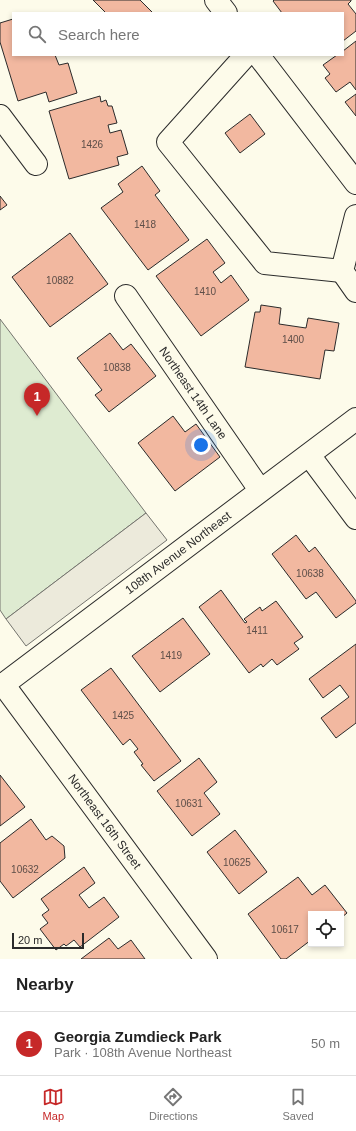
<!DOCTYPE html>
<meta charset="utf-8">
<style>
:root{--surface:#fff;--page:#f6f6f6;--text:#222;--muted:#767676;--line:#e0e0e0;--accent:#c62828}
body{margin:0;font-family:Arial,sans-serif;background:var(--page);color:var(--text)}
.controls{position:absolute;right:12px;bottom:12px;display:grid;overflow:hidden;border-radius:0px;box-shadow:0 2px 6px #0003}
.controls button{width:36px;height:36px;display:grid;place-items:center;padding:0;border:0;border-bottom:1px solid var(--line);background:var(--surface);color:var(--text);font:20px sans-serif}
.scale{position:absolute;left:12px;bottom:10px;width:72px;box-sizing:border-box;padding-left:4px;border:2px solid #2b2b2b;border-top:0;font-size:11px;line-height:14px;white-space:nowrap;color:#2b2b2b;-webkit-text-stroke:3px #fdfbea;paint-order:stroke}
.you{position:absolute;left:201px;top:445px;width:14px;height:14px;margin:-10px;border:3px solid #fff;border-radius:50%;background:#1a73e8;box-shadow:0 0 0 6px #1a73e833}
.badge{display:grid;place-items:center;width:26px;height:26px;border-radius:50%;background:var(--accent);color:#fff;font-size:13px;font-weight:700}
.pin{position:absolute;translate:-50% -33px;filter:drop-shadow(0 1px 2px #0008)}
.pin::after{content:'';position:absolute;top:21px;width:14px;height:12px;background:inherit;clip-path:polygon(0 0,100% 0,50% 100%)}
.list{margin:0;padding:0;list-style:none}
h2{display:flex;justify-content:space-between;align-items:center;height:52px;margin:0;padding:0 16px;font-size:17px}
h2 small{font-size:13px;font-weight:400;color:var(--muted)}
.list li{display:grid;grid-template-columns:26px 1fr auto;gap:12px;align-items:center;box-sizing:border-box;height:64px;padding:0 16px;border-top:1px solid var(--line)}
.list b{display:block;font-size:15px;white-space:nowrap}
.list p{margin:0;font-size:13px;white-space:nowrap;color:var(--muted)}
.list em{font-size:13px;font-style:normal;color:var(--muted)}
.icon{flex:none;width:22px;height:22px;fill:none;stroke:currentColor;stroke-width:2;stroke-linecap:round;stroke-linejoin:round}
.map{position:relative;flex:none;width:356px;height:959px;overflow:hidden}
.search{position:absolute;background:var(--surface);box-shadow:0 2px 6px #0003;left:12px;right:12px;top:12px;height:44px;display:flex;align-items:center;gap:10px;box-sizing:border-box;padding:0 14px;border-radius:0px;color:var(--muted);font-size:15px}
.sheet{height:116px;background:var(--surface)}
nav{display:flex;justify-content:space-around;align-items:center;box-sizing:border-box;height:56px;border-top:1px solid var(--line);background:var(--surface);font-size:11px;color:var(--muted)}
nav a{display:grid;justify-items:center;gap:2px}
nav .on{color:var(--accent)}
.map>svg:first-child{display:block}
</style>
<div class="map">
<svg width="356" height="959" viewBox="0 0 356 959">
<rect width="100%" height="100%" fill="#fdfbea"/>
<polygon fill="#deebd1" stroke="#74746e" points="0,319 146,513 6,619 0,610"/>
<polygon fill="#eceadb" stroke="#74746e" points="146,513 167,540 26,646 6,619"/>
<g fill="#f2b8a0" stroke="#2b2b2b">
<polygon points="93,0 140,0 153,13 106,13"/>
<polygon points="274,0 351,0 351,1 348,4 356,14 356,31 343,41 343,13 282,13 273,1"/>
<polygon points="13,19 13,55 55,55 59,65 68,63 77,93 49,102 46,92 18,101 0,42 0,23"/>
<polygon points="356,41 356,90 350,82 336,92 325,78 330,74 323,65 337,55 343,55 343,51"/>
<polygon points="356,94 356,116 345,102"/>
<polygon points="100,96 101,102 106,100 108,106 112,106 117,123 108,125 110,133 121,130 128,154 117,157 119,165 69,179 49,111"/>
<polygon points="250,114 265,134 240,153 225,133"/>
<polygon points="142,166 160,191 155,195 189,240 148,270 101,208 123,192 118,184"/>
<polygon points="0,196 7,205 0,210"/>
<polygon points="70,233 108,284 50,327 12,277"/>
<polygon points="207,239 225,263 213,272 221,283 231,275 249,300 201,336 156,276"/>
<polygon points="261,305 281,308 279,324 306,328 308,318 339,323 334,351 325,350 320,379 245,367 255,312 260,312"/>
<polygon points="110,333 123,350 131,344 156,376 109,412 95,395 102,390 77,358"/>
<polygon points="173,416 185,432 196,424 220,457 175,491 138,443"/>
<polygon points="296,535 309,552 315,547 356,601 356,603 336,618 316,592 306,599 272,554"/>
<polygon points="221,590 245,623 247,622 244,619 260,607 262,611 276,601 303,637 294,643 299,649 277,665 272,659 263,667 261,664 249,673 199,607"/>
<polygon points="183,618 210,654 160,692 132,656"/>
<polygon points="356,644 356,723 336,738 321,718 349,697 340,685 323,698 309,679"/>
<polygon points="111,668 181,761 154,781 141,765 143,764 134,752 138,749 130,739 123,745 81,690"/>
<polygon points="199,758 217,782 204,793 220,814 192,836 157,791"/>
<polygon points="0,775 25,807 0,826"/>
<polygon points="31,819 46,840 52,836 64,846 65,858 13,898 0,881 0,843"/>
<polygon points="235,830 267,872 239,894 207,852"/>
<polygon points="84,867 95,883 79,895 89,908 104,897 119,917 80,947 74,940 66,946 64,944 56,950 40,929 48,923 42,915 49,910 41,899"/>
<polygon points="298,877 312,895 325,885 347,913 341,918 341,914 311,914 311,940 286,959 281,959 248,914"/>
<polygon points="109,938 118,949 131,940 145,959 81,959"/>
</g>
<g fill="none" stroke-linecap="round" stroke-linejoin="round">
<g stroke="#2b2b2b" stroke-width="24">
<g id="minor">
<polyline points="216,0 226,13"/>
<polyline points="246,55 168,142 265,263 342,271"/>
<polyline points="258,55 356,183"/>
<polyline points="0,116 36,164"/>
<polyline points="356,216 342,271 356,291"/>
<path id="s1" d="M126,296L260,490"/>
<polyline points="309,455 356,518"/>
<path id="s2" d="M3,684L206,959"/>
</g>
</g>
<g stroke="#2b2b2b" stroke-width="24">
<g id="major">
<path id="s3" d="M0,687L356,419"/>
</g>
</g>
<use href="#minor" stroke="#fdfbea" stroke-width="22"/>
<use href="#major" stroke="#fdfbea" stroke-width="22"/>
</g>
<g text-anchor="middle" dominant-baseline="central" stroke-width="3" stroke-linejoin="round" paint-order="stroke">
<g font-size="10" fill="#5d4e48">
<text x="92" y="144">1426</text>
<text x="145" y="224">1418</text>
<text x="60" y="280">10882</text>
<text x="205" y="291">1410</text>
<text x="293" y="339">1400</text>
<text x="117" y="367">10838</text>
<text x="310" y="573">10638</text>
<text x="257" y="630">1411</text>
<text x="171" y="655">1419</text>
<text x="123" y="715">1425</text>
<text x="189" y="803">10631</text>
<text x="237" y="862">10625</text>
<text x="25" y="869">10632</text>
<text x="285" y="929">10617</text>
</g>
<g font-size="12" fill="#2b2b2b" stroke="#fdfbea">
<text stroke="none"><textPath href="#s1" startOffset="118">Northeast 14th Lane</textPath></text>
<text stroke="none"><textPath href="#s3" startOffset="223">108th Avenue Northeast</textPath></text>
<text stroke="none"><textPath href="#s2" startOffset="171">Northeast 16th Street</textPath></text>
</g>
</g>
</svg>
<div class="controls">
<button><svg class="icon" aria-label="locate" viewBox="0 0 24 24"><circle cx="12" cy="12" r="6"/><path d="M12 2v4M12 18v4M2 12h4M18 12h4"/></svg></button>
</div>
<div class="scale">20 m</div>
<div class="you"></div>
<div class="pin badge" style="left:37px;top:416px">1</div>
<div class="search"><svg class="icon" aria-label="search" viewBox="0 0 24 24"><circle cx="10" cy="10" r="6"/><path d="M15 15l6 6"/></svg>Search here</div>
</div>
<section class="sheet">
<h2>Nearby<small></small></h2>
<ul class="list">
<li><span class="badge">1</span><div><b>Georgia Zumdieck Park</b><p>Park · 108th Avenue Northeast</p></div><em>50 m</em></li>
</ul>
</section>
<nav>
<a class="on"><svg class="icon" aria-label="map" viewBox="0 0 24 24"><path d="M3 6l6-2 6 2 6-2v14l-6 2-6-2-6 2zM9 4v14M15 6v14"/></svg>Map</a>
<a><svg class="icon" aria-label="directions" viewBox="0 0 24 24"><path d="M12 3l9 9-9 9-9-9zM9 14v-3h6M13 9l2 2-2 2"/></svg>Directions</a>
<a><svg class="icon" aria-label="saved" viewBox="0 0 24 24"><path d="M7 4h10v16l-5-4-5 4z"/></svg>Saved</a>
</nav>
